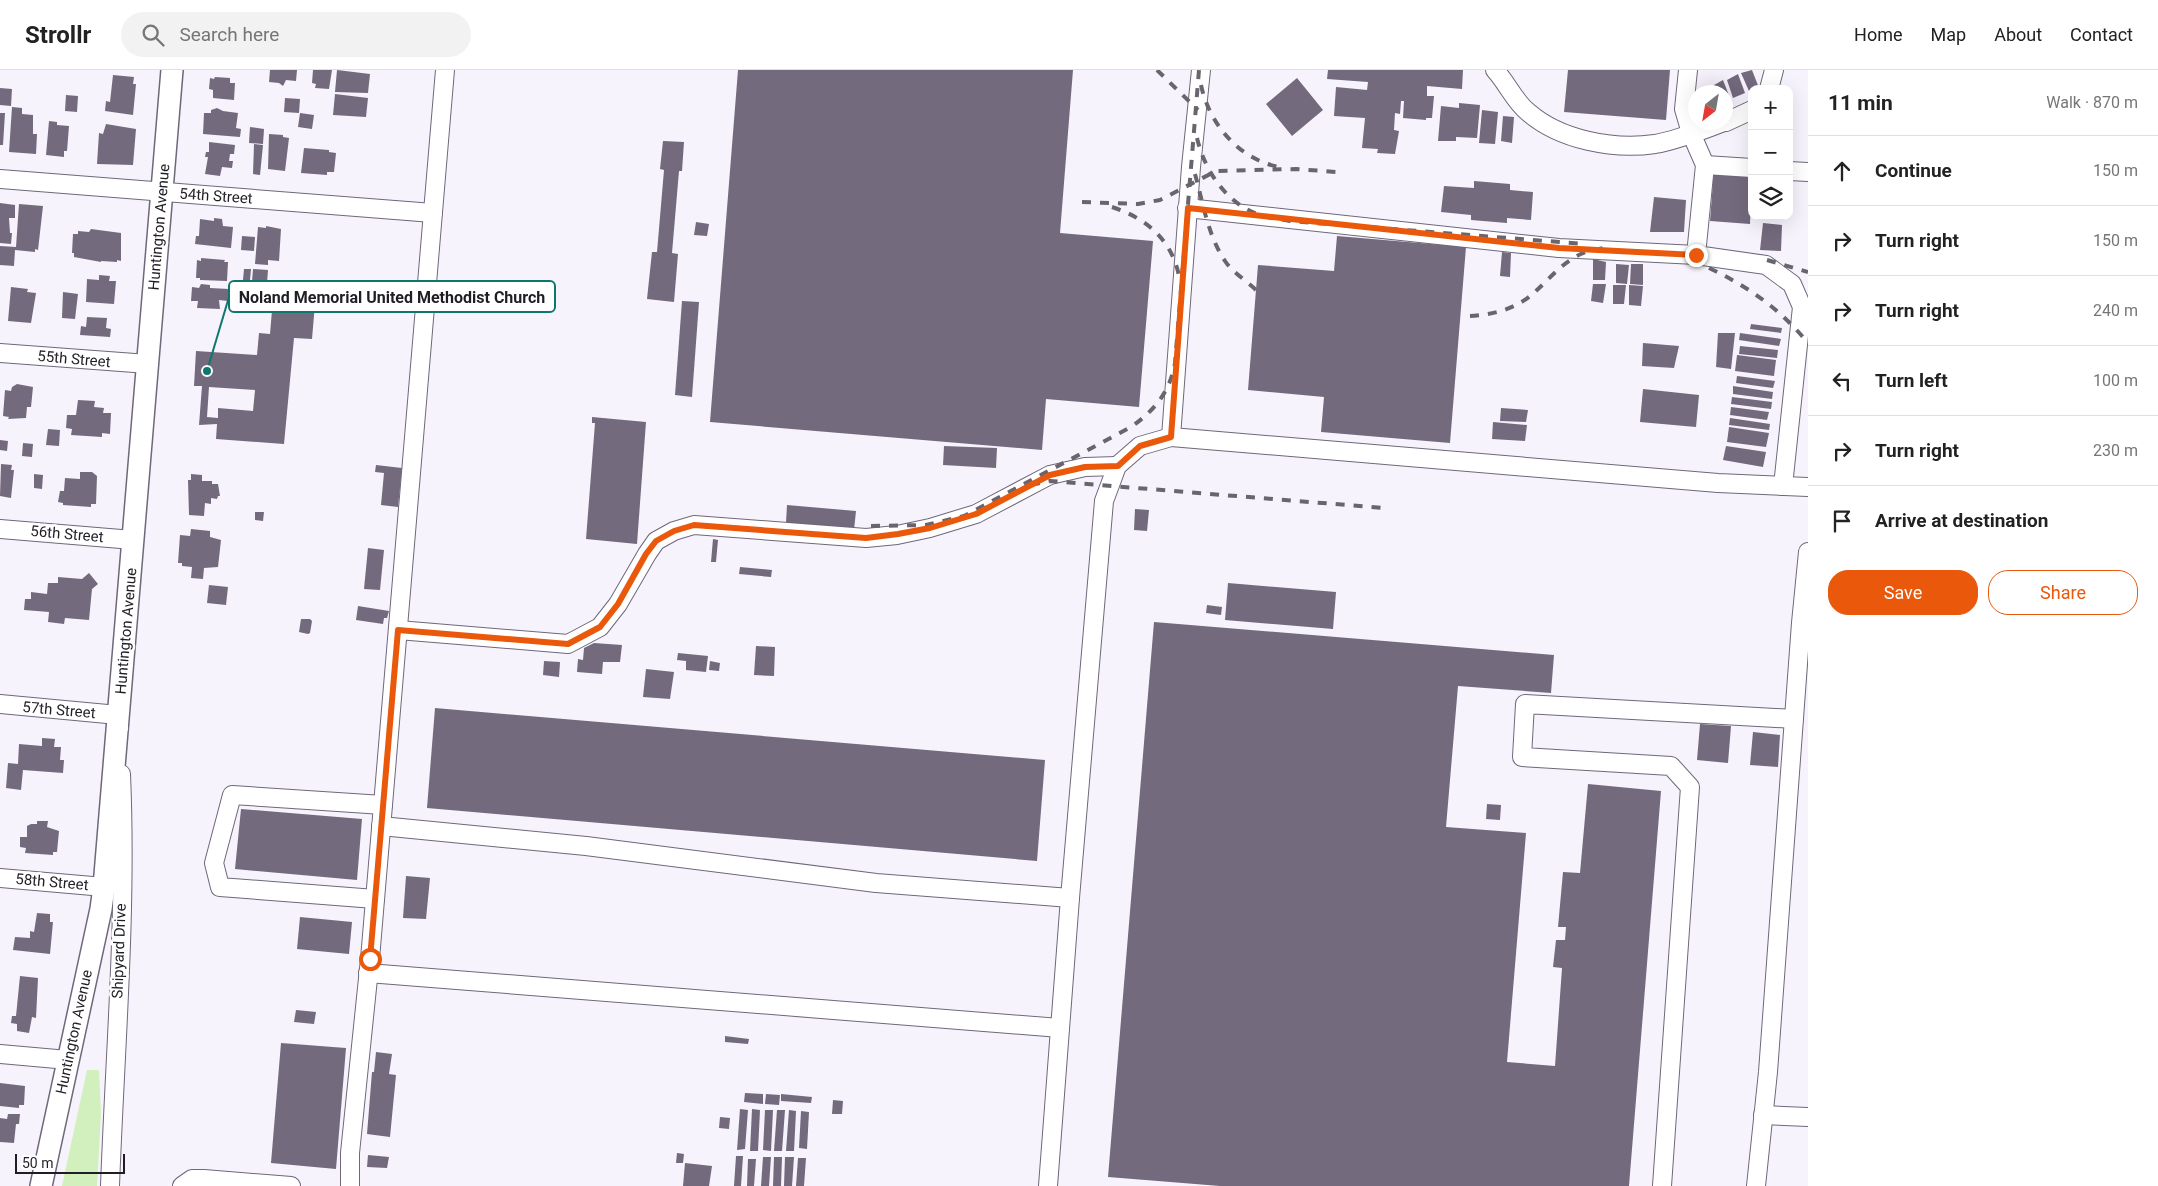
<!DOCTYPE html>
<meta charset="utf-8">
<style>
:root{--surface:#fff;--page:#f2f2f2;--text:#222;--muted:#767676;--line:#e0e0e0;--accent:#ea580c}
body{margin:0;font-family:Roboto,sans-serif;background:var(--page);color:var(--text)}
.controls{position:absolute;right:15px;top:15px;display:grid;overflow:hidden;border-radius:10px;box-shadow:0 5px 20px #0002}
.controls button{width:45px;height:45px;display:grid;place-items:center;padding:0;border:0;border-bottom:1px solid var(--line);background:var(--surface);color:var(--text);font:25px sans-serif}
.compass{position:absolute;left:1688px;top:15px;width:45px;height:45px;border-radius:50%;background:var(--surface);box-shadow:0 5px 20px #0002;rotate:211deg}
.scale{position:absolute;left:15px;bottom:12px;width:110px;box-sizing:border-box;padding-left:5px;border:2px solid #211d25;border-top:0;font-size:14px;line-height:18px;white-space:nowrap;color:#211d25;-webkit-text-stroke:4px #fff;paint-order:stroke}
.stop{position:absolute;width:15px;height:15px;margin:-11px;border:4px solid #ea580c;border-radius:50%;background:#fff}
.stop.end{background:#ea580c;border-color:#fff;box-shadow:0 1px 5px #0008}
.list{margin:0;padding:0;list-style:none}
h2{display:flex;justify-content:space-between;align-items:center;height:65px;margin:0;padding:0 20px;font-size:21px}
h2 small{font-size:16px;font-weight:400;color:var(--muted)}
.list li{display:grid;grid-template-columns:32px 1fr auto;gap:15px;align-items:center;box-sizing:border-box;height:70px;padding:0 20px;border-top:1px solid var(--line)}
.list b{display:block;font-size:19px;white-space:nowrap}
.list em{font-size:16px;font-style:normal;color:var(--muted)}
.actions{display:flex;gap:10px;padding:15px 20px}
.actions a{flex:1;padding:11px 0;border:1px solid var(--accent);border-radius:20px;text-align:center;font-size:18px;color:var(--accent)}
.actions .main{background:var(--accent);color:#fff}
.icon{flex:none;width:28px;height:28px;fill:none;stroke:currentColor;stroke-width:2;stroke-linecap:round;stroke-linejoin:round}
.map{position:relative;flex:none;width:1808px;height:1116px;overflow:hidden}
header{display:flex;align-items:center;gap:30px;box-sizing:border-box;height:70px;padding:0 25px;background:var(--surface);border-bottom:1px solid var(--line)}
header strong{font-size:24px}
nav{display:flex;gap:28px;margin-inline-start:auto;font-size:18px}
.search{width:350px;height:45px;background:var(--page);display:flex;align-items:center;gap:12px;box-sizing:border-box;padding:0 18px;border-radius:28px;color:var(--muted);font-size:19px}
main{display:flex}
aside{flex:1;background:var(--surface)}
.map>svg:first-child{display:block}
</style>
<header>
<strong>Strollr</strong>
<div class="search"><svg class="icon" aria-label="search" viewBox="0 0 24 24"><circle cx="10" cy="10" r="6"/><path d="M15 15l6 6"/></svg>Search here</div>
<nav><a>Home</a><a>Map</a><a>About</a><a>Contact</a></nav>
</header>
<main>
<div class="map">
<svg width="1808" height="1116" viewBox="0 0 1808 1116">
<rect width="100%" height="100%" fill="#f7f3fc"/>
<polygon fill="#d2f0be" points="87,1000 99,1000 101,1043 97,1116 62,1116"/>
<g fill="#736a7d" fill-rule="evenodd">
<polygon points="270,0 297,0 296,11 286,10 283,16 279,13 269,12"/>
<polygon points="313,0 332,0 329,19 315,18 316,14 312,13"/>
<polygon points="337,0 370,4 368,23 335,22"/>
<polygon points="738,0 1073,0 1060,163 1153,171 1139,337 1046,329 1042,380 710,352"/>
<polygon points="1328,0 1463,0 1462,19 1427,16 1427,26 1434,26 1432,48 1426,48 1426,50 1403,48 1404,31 1401,31 1400,44 1395,43 1394,60 1399,61 1395,84 1377,83 1378,79 1362,78 1365,48 1334,46 1336,17 1367,20 1368,12 1327,9"/>
<polygon points="1568,0 1670,0 1666,50 1564,42"/>
<polygon points="1752,0 1759,18 1749,21 1741,3"/>
<polygon points="1738,4 1745,23 1733,28 1727,10"/>
<polygon points="113,5 134,7 133,14 136,14 133,45 105,41 106,31 110,32"/>
<polygon points="215,7 230,8 230,13 235,13 234,30 213,28 213,20 209,19 210,8 214,9"/>
<polygon points="1297,8 1323,40 1292,66 1266,34"/>
<polygon points="1723,10 1730,28 1726,31 1726,22 1716,22 1714,15"/>
<polygon points="1710,15 1712,22 1698,22 1697,20"/>
<polygon points="0,18 12,19 11,36 0,35"/>
<polygon points="335,24 368,28 366,47 333,45"/>
<polygon points="66,25 78,26 77,42 65,41"/>
<polygon points="285,28 300,29 299,43 284,42"/>
<polygon points="1459,33 1480,35 1477,68 1456,67 1456,71 1438,71 1441,36 1459,38"/>
<polygon points="12,37 22,38 22,44 33,45 33,64 37,64 36,84 9,82"/>
<polygon points="217,38 223,41 238,43 236,58 241,59 240,67 203,64 204,43 211,43 211,40"/>
<polygon points="1482,40 1498,42 1495,74 1479,73"/>
<polygon points="0,43 5,43 3,75 0,75"/>
<polygon points="300,43 314,45 312,59 298,57"/>
<polygon points="1503,46 1514,47 1512,73 1501,71"/>
<polygon points="49,51 57,52 57,55 69,56 67,81 64,81 64,87 46,85"/>
<polygon points="106,54 136,59 133,95 97,94 99,63 103,64"/>
<polygon points="250,57 264,59 263,74 249,73"/>
<polygon points="269,64 283,65 283,67 289,68 285,101 268,99"/>
<polygon points="663,71 684,72 682,101 679,101 672,183 678,184 674,232 647,229 652,182 657,182 664,100 660,99"/>
<polygon points="209,72 235,75 234,84 230,84 229,91 233,91 232,98 222,97 220,106 205,104 208,87 205,87 206,82 209,82"/>
<polygon points="254,74 263,75 260,105 253,104"/>
<polygon points="304,78 329,80 329,82 336,83 334,102 327,102 327,105 301,103"/>
<polygon points="1714,99 1752,102 1750,154 1710,151"/>
<polygon points="1474,111 1510,114 1510,120 1533,122 1531,150 1507,148 1507,153 1471,150 1471,145 1441,142 1444,116 1474,118"/>
<polygon points="1654,127 1686,130 1684,162 1650,162"/>
<polygon points="0,133 15,135 15,148 9,148 10,163 12,163 11,174 0,173"/>
<polygon points="19,134 43,136 38,180 35,179 35,182 15,180 14,196 0,195 0,176 16,177"/>
<polygon points="214,148 222,149 223,156 233,157 231,178 195,174 196,166 199,166 200,149 214,151"/>
<polygon points="696,152 709,154 707,166 694,165"/>
<polygon points="1763,153 1782,155 1781,181 1760,180"/>
<polygon points="266,156 281,159 279,191 268,190 268,195 255,194 258,157 266,158"/>
<polygon points="91,159 121,163 121,191 117,190 117,192 101,191 101,192 74,187 74,183 72,183 73,164 78,164 78,161 89,162"/>
<polygon points="242,166 255,167 254,181 241,180"/>
<polygon points="1337,166 1466,177 1450,373 1321,362 1324,327 1248,320 1258,195 1334,201"/>
<polygon points="1502,182 1511,183 1510,207 1500,206"/>
<polygon points="201,188 225,190 224,192 228,192 227,211 200,210 200,208 196,208 197,190 201,191"/>
<polygon points="1593,189 1606,192 1605,210 1593,210"/>
<polygon points="1616,194 1629,195 1627,214 1616,213"/>
<polygon points="1631,194 1643,194 1643,215 1630,214"/>
<polygon points="244,199 251,199 250,210 243,210"/>
<polygon points="253,199 268,200 267,213 252,212"/>
<polygon points="99,205 110,206 109,211 116,211 114,234 86,232 87,209 99,210"/>
<polygon points="201,214 210,215 210,218 229,219 228,231 219,230 220,239 197,238 198,231 191,231 192,217 199,218"/>
<polygon points="1593,214 1606,214 1603,233 1591,231"/>
<polygon points="1613,215 1626,215 1624,234 1613,234"/>
<polygon points="1629,215 1643,216 1641,236 1629,235"/>
<polygon points="11,217 28,219 27,222 36,223 31,253 8,251"/>
<polygon points="63,222 78,224 75,249 62,248"/>
<polygon points="682,231 699,232 692,327 675,325"/>
<path d="M292,232L315,234L312,269L294,268L284,374L216,369L217,354L199,355L202,316H194L196,281L257,285L259,263L270,264L272,240L291,241ZM209,317L255,320L253,341L218,338V348L207,347Z"/>
<polygon points="87,247 107,248 106,258 111,259 110,267 80,265 81,256 86,257"/>
<polygon points="1751,254 1782,258 1781,263 1750,259"/>
<polygon points="1718,263 1735,263 1731,299 1716,297"/>
<polygon points="1740,263 1781,269 1779,276 1739,270"/>
<polygon points="1643,273 1679,276 1674,298 1642,296"/>
<polygon points="1740,276 1778,280 1777,288 1739,284"/>
<polygon points="1737,285 1776,290 1774,306 1735,301"/>
<polygon points="1737,306 1775,311 1773,318 1736,313"/>
<polygon points="17,314 33,317 31,337 27,337 26,348 8,349 9,347 3,346 5,320 11,321 12,317"/>
<polygon points="1733,316 1773,322 1772,329 1733,324"/>
<polygon points="1643,319 1699,325 1696,357 1640,352"/>
<polygon points="1732,327 1772,332 1771,339 1731,334"/>
<polygon points="78,330 95,331 94,337 104,338 103,343 111,343 110,364 102,363 102,367 71,365 72,359 66,358 67,345 76,345"/>
<polygon points="1731,337 1769,342 1767,350 1730,345"/>
<polygon points="1501,338 1528,340 1526,352 1500,351"/>
<polygon points="592,347 646,352 637,474 586,469 595,353 592,353"/>
<polygon points="1730,348 1770,354 1769,360 1729,355"/>
<polygon points="1493,352 1527,355 1525,371 1492,369"/>
<polygon points="1729,357 1769,363 1766,377 1727,372"/>
<polygon points="48,359 60,360 59,376 46,375"/>
<polygon points="0,370 8,371 7,381 0,380"/>
<polygon points="23,373 33,374 32,387 22,386"/>
<polygon points="944,376 997,378 996,398 943,395"/>
<polygon points="1726,376 1766,382 1763,397 1723,390"/>
<polygon points="1,394 12,395 11,400 14,400 11,428 0,426"/>
<polygon points="376,395 402,398 398,437 381,435 384,403 375,402"/>
<polygon points="80,402 92,402 97,406 96,434 91,434 91,437 63,435 63,433 58,432 60,421 64,421 65,408 80,409"/>
<polygon points="34,404 43,405 42,419 34,418"/>
<polygon points="191,404 202,405 202,411 212,411 212,414 218,414 220,426 218,426 217,429 211,428 211,434 205,433 204,446 189,445 188,410 191,410"/>
<polygon points="787,435 856,441 854,460 786,453"/>
<polygon points="1135,439 1149,440 1147,461 1134,460"/>
<polygon points="255,442 264,442 263,451 255,450"/>
<polygon points="191,459 210,461 210,467 221,470 218,497 204,498 203,509 191,508 192,497 182,496 182,493 178,493 180,465 190,466"/>
<polygon points="713,469 718,470 716,492 711,492"/>
<polygon points="368,478 384,480 380,520 364,519"/>
<polygon points="740,497 772,500 771,507 739,504"/>
<polygon points="89,503 98,514 92,519 89,550 65,548 64,554 48,552 49,542 24,540 25,529 31,529 31,522 47,524 48,513 58,513 58,507 82,509"/>
<polygon points="1228,513 1336,522 1333,559 1225,550"/>
<polygon points="209,515 228,517 226,535 207,533"/>
<polygon points="1207,535 1222,537 1221,545 1206,543"/>
<polygon points="358,536 389,541 387,548 384,548 383,554 356,550"/>
<polygon points="301,549 310,549 312,551 310,563 308,564 299,562"/>
<polygon points="1154,552 1554,585 1551,623 1458,616 1446,757 1526,763 1507,992 1555,996 1562,898 1553,897 1556,870 1565,870 1566,857 1558,857 1563,802 1580,803 1588,714 1661,721 1629,1116 1220,1116 1108,1107"/>
<polygon points="594,573 622,575 620,592 603,592 602,604 577,602 578,589 583,590 584,578"/>
<polygon points="756,576 775,577 774,606 754,605"/>
<polygon points="678,583 708,586 706,602 686,600 686,591 677,590"/>
<polygon points="544,591 560,592 559,607 543,605"/>
<polygon points="710,591 720,593 719,601 709,600"/>
<polygon points="646,599 674,602 670,629 643,627"/>
<polygon points="435,638 1045,690 1037,791 427,738"/>
<polygon points="1700,654 1731,656 1728,693 1697,690"/>
<polygon points="1753,662 1780,665 1778,697 1750,695"/>
<polygon points="42,668 55,669 54,677 61,677 60,690 64,690 63,703 23,700 21,720 6,718 8,693 18,694 19,674 42,676"/>
<polygon points="1487,734 1501,735 1500,750 1486,749"/>
<polygon points="241,739 362,749 357,810 235,799"/>
<polygon points="37,751 48,751 47,757 59,761 57,782 53,782 53,785 25,783 26,778 20,777 20,767 27,767 27,756 31,754 37,754"/>
<polygon points="406,806 430,808 426,849 403,848"/>
<polygon points="37,843 50,844 50,852 53,852 50,884 13,880 15,867 30,868 30,861 34,862"/>
<polygon points="300,847 352,852 349,884 297,879"/>
<polygon points="20,906 38,908 36,948 32,947 29,963 17,961 17,954 11,953 12,946 16,946"/>
<polygon points="296,940 316,942 314,954 294,952"/>
<polygon points="725,966 749,969 748,974 725,972"/>
<polygon points="281,973 346,978 336,1099 271,1093"/>
<polygon points="376,982 392,984 389,1004 396,1005 390,1067 367,1064 372,1002 374,1002"/>
<polygon points="0,1013 25,1016 24,1035 19,1035 19,1038 0,1036"/>
<polygon points="745,1023 763,1024 763,1034 744,1032"/>
<polygon points="766,1024 780,1025 779,1035 765,1034"/>
<polygon points="781,1024 812,1027 811,1033 781,1031"/>
<polygon points="833,1030 843,1031 842,1044 832,1044"/>
<polygon points="740,1039 748,1040 745,1079 737,1080"/>
<polygon points="752,1039 760,1040 758,1081 750,1081"/>
<polygon points="765,1040 773,1040 771,1081 763,1080"/>
<polygon points="777,1040 785,1040 782,1081 774,1081"/>
<polygon points="789,1040 796,1041 794,1081 786,1081"/>
<polygon points="801,1041 809,1042 807,1079 799,1078"/>
<polygon points="8,1044 20,1044 19,1054 16,1054 14,1073 0,1072 0,1048 7,1049"/>
<polygon points="720,1047 730,1048 729,1059 719,1058"/>
<polygon points="677,1083 684,1084 683,1093 676,1093"/>
<polygon points="368,1085 389,1087 387,1098 367,1097"/>
<polygon points="736,1086 743,1086 741,1116 734,1116"/>
<polygon points="763,1087 771,1087 769,1116 761,1116"/>
<polygon points="774,1087 782,1087 781,1116 773,1116"/>
<polygon points="785,1087 794,1087 792,1116 784,1116"/>
<polygon points="798,1088 806,1088 804,1116 796,1116"/>
<polygon points="748,1089 756,1089 754,1116 747,1116"/>
<polygon points="685,1093 712,1096 709,1116 683,1116"/>
</g>
<g fill="none" stroke-linecap="round" stroke-linejoin="round">
<g stroke="#6f677a" stroke-width="20">
<g id="minor">
<path d="M1495,0C1507,13 1515,32 1528,42C1560,70 1613,80 1655,74C1678,70 1702,60 1724,52"/>
<polyline points="1688,0 1684,39 1691,63 1705,95 1696,185"/>
<polyline points="1769,19 1774,0"/>
<polyline points="1726,52 1752,40"/>
<polyline points="1705,95 1752,98"/>
<polyline points="1789,101 1808,102"/>
<polyline points="0,109 433,143"/>
<polyline points="1187,138 1559,178 1696,185 1766,195 1792,214 1802,237 1783,416"/>
<polyline points="0,283 148,294"/>
<polyline points="1171,367 1191,97 1201,0"/>
<polyline points="0,459 133,470"/>
<polyline points="398,560 568,574 600,557 618,534 647,484 656,471 674,461 694,455 866,468 897,465 930,458 976,444 1050,405 1085,397 1117,396"/>
<polyline points="0,634 118,645 119,658"/>
<polyline points="381,756 586,776 876,813 1070,828"/>
<polyline points="0,808 104,817"/>
<polyline points="375,829 220,817 214,793 232,725 383,735"/>
<polyline points="368,903 1060,958"/>
<polyline points="0,984 68,990"/>
<polyline points="1763,1045 1808,1047"/>
<path d="M110,1116C115,980 127,841 121,704"/>
<polyline points="182,1116 192,1109 204,1109 291,1116"/>
<polyline points="350,1116 350,1083 370,889 445,0"/>
<polyline points="1048,1116 1070,828 1104,431 1117,396 1140,376 1171,367 1718,413 1808,417"/>
<polyline points="1662,1116 1690,717 1671,696 1522,687 1525,634 1794,649"/>
<polyline points="1756,1116 1768,1002 1801,553 1808,482"/>
</g>
</g>
<g stroke="#6f677a" stroke-width="24">
<polyline id="major" points="41,1116 101,839 104,817 172,0"/>
</g>
<use href="#minor" stroke="#fff" stroke-width="18"/>
<use href="#major" stroke="#fff" stroke-width="21"/>
<g stroke="#69656e" stroke-width="4" stroke-dasharray="9 9" stroke-linecap="butt">
<polyline points="1157,0 1198,40"/>
<path d="M1201,15C1209,53 1238,89 1279,97"/>
<path d="M1197,68C1205,102 1228,136 1263,146C1272,149 1281,149 1290,151L1585,174"/>
<path d="M1195,104C1203,133 1208,166 1225,191C1233,203 1246,210 1256,220"/>
<polyline points="1082,132 1138,134 1160,130 1216,101 1296,99 1336,102"/>
<path d="M1112,137C1146,148 1172,170 1179,206"/>
<polyline points="1767,190 1808,202"/>
<path d="M1709,198C1749,217 1780,239 1808,273"/>
<path d="M1470,246C1494,245 1519,238 1537,220C1548,210 1559,197 1572,189C1582,182 1593,180 1604,178"/>
<polyline points="1031,415 1050,411 1384,438"/>
<path d="M871,456L926,455L964,446L1131,357C1154,341 1170,322 1175,293L1199,0"/>
</g>
</g>
<g fill="none" stroke-linecap="round" stroke-linejoin="round">
<polyline stroke="#ea580c" stroke-width="6" points="370,889 398,560 568,574 600,557 618,534 646,484 656,471 674,461 694,455 866,468 898,464 930,458 976,444 1050,405 1085,397 1118,396 1140,376 1171,367 1188,138 1559,178 1696,185"/>
</g>
<g text-anchor="middle" dominant-baseline="central" stroke-width="5" stroke-linejoin="round" paint-order="stroke">
<g font-size="15" fill="#211d25" stroke="#fff">
<text transform="translate(216 126) rotate(4)">54th Street</text>
<text transform="translate(159 157) rotate(-85)">Huntington Avenue</text>
<text transform="translate(74 289) rotate(5)">55th Street</text>
<text transform="translate(67 464) rotate(5)">56th Street</text>
<text transform="translate(126 561) rotate(-85)">Huntington Avenue</text>
<text transform="translate(59 640) rotate(5)">57th Street</text>
<text transform="translate(52 812) rotate(5)">58th Street</text>
<text transform="translate(119 881) rotate(-88)">Shipyard Drive</text>
<text transform="translate(74 962) rotate(-78)">Huntington Avenue</text>
</g>
</g>
<path fill="none" stroke="#0f766e" stroke-width="2" d="M207 301L229 227"/>
<circle fill="#0f766e" stroke="#fff" stroke-width="2" cx="207" cy="301" r="5"/>
<rect fill="#fff" stroke="#0f766e" stroke-width="2" x="229" y="211" width="326" height="31" rx="5"/>
<g font-size="16" text-anchor="middle" font-weight="bold" fill="#211d25">
<text x="392" y="233">Noland Memorial United Methodist Church</text>
</g>
</svg>
<div class="controls">
<button>+</button>
<button>−</button>
<button><svg class="icon" aria-label="layers" viewBox="0 0 24 24"><path d="M12 4l9 5-9 5-9-5zM3 14l9 5 9-5"/></svg></button>
</div>
<svg class="compass" viewBox="-18 -18 36 36"><path d="M0-13l5 13h-10z" fill="#e53935"/><path d="M0 13l5-13h-10z" fill="#767676"/></svg>
<div class="scale">50 m</div>
<div class="stop" style="left:370px;top:889px"></div>
<div class="stop end" style="left:1696px;top:185px"></div>
</div>
<aside>
<h2>11 min<small>Walk · 870 m</small></h2>
<ul class="list">
<li><svg class="icon" aria-label="ahead" viewBox="0 0 24 24"><path d="M12 20V5M6 11l6-6 6 6"/></svg><div><b>Continue</b></div><em>150 m</em></li>
<li><svg class="icon" aria-label="right" viewBox="0 0 24 24"><path d="M7 20v-9h11M14 6l5 5-5 5"/></svg><div><b>Turn right</b></div><em>150 m</em></li>
<li><svg class="icon" aria-label="right" viewBox="0 0 24 24"><path d="M7 20v-9h11M14 6l5 5-5 5"/></svg><div><b>Turn right</b></div><em>240 m</em></li>
<li><svg class="icon" aria-label="left" viewBox="0 0 24 24"><path d="M17 20v-9H6M10 6l-5 5 5 5"/></svg><div><b>Turn left</b></div><em>100 m</em></li>
<li><svg class="icon" aria-label="right" viewBox="0 0 24 24"><path d="M7 20v-9h11M14 6l5 5-5 5"/></svg><div><b>Turn right</b></div><em>230 m</em></li>
<li><svg class="icon" aria-label="arrive" viewBox="0 0 24 24"><path d="M6 21V4h12l-3 4 3 4H6"/></svg><div><b>Arrive at destination</b></div></li>
</ul>
<div class="actions"><a class="main">Save</a><a>Share</a></div>
</aside>
</main>
